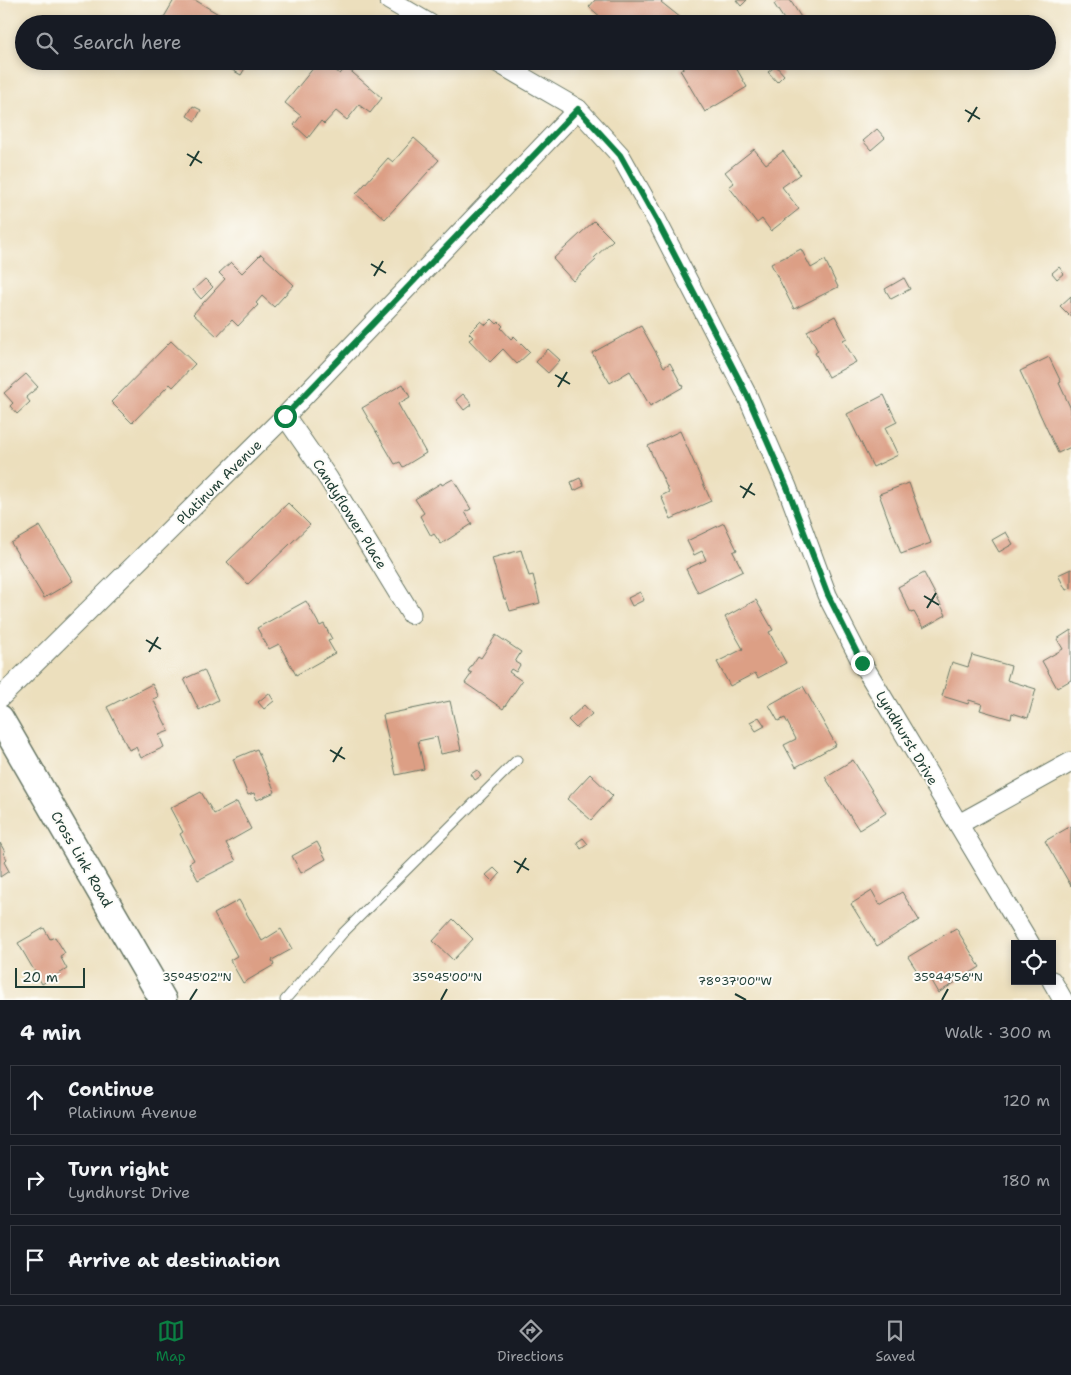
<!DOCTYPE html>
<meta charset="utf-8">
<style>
:root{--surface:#171b24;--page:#20242c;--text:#f1f3f6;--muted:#9ea1a6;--line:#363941;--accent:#0b8043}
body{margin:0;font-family:"Shantell Sans",sans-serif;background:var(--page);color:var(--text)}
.controls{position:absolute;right:15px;bottom:15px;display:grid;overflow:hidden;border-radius:0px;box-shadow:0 2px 8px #0003}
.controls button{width:45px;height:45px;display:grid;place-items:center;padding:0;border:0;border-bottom:1px solid var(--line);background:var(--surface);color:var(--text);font:25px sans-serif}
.scale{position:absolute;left:15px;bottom:12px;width:70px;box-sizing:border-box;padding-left:5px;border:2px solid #1f3d34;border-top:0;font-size:14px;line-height:18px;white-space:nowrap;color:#1f3d34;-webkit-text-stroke:4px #fdfcf7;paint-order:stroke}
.stop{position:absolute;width:15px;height:15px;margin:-11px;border:4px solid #0b8043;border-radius:50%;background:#fff}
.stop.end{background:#0b8043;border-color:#fff;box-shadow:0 1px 5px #0008}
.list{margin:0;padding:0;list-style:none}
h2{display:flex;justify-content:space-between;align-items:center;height:65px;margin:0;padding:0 20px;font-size:21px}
h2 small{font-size:16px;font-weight:400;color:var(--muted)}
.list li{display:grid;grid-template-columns:32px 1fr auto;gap:15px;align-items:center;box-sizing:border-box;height:70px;margin:0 10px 10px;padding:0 10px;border:1px solid var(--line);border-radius:0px}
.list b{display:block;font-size:19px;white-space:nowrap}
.list p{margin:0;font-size:16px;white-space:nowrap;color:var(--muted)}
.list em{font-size:16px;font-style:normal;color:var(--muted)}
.icon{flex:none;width:28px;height:28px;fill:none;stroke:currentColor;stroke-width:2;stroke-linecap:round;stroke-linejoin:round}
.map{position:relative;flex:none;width:1071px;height:1000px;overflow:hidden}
.search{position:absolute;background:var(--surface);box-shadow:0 2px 8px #0003;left:15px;right:15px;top:15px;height:55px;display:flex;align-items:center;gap:12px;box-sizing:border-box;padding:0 18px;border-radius:28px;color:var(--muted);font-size:19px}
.sheet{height:305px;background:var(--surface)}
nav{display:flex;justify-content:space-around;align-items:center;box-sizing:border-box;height:70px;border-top:1px solid var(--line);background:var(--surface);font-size:14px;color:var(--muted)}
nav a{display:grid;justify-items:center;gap:2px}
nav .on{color:var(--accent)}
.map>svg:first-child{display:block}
</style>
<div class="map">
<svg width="1071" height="1000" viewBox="0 0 1071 1000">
<rect width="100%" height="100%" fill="#fdfcf7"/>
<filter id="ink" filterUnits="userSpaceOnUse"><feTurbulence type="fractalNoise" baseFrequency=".02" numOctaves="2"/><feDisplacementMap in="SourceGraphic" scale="10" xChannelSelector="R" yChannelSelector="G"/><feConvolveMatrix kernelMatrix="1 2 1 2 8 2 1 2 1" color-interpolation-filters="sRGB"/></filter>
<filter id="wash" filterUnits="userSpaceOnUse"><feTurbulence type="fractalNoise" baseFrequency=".0096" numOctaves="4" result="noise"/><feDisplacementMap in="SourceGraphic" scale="20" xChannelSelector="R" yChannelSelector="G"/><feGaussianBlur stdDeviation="1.12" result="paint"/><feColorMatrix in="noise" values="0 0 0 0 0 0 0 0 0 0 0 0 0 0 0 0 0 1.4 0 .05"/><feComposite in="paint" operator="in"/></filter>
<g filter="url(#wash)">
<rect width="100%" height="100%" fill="#ecdfbd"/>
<g id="blocks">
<g fill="#dc9f85">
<polygon points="174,0 195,0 225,18 222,24 160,24"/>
<polygon points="595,0 663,0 661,2 681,18 676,24 609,24 589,7"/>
<polygon points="736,0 747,0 741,6"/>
<polygon points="780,0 790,0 804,22 801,24 787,24 774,4"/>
<polygon points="216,61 246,61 248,63 241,75"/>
<polygon points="319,61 324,61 340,74 346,67 382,98 370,113 359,105 347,120 336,111 324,124 321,121 308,138 294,125 301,116 285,103"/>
<polygon points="695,61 736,61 738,65 735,66 747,87 705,112 680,70"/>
<polygon points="776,66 784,75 777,82 768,72"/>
<polygon points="193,106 201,110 195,121 187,116"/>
<polygon points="877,129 885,138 871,150 863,141"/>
<polygon points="414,138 439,160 385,219 356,194 388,158 393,162"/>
<polygon points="754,149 766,164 783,151 800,174 782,187 799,209 771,231 762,219 757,223 729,187 734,183 725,172"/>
<polygon points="594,221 613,240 594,258 596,260 573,281 553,259"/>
<polygon points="801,249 811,268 825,260 838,287 794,309 771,264"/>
<polygon points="261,254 294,285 274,307 262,296 256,303 258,305 238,326 232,320 217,336 193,314 225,279 219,273 231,262 242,273"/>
<polygon points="1059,267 1064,273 1057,279 1052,273"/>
<polygon points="904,278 910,289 891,299 885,289"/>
<polygon points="205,279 213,287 201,299 193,290"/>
<polygon points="1071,296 1071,317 1060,306"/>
<polygon points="835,316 847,338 843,340 856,362 828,377 815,353 818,351 807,331"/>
<polygon points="492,319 497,324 499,322 503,326 501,328 511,339 514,336 530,352 517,364 503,349 490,362 469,340 473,337 469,333 481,321 486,325"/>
<polygon points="641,326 664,367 670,363 683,387 650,406 630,371 610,383 592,353"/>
<polygon points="171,341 195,364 173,387 170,384 132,423 111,402"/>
<polygon points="548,349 560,360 548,373 536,362"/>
<polygon points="1049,357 1061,382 1059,383 1071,409 1071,447 1058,453 1020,371"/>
<polygon points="26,374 38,387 26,397 30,402 17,414 10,406 13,403 4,393"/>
<polygon points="403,384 410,397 398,404 426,453 403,467 400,462 395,464 362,408"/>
<polygon points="463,394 472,404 464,410 456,400"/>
<polygon points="884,395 897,422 885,428 898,455 873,467 847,414"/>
<polygon points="680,431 711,501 671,519 661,496 669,492 648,446"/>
<polygon points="580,478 584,486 574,491 571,482"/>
<polygon points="453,479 471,509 465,512 472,524 441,544 434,534 431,536 420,516 424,513 415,499 441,483 442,485"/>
<polygon points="909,483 931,543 901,554 879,494"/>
<polygon points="288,503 310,525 248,584 227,562"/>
<polygon points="724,523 737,550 733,552 743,571 698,593 686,569 706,560 702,551 694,555 687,541"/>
<polygon points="40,526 73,581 44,598 11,543"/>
<polygon points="1006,532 1013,544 999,552 992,540"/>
<polygon points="521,550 529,576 533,575 540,603 510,611 506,599 504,599 492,558"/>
<polygon points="1071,569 1071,588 1066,590 1058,575"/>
<polygon points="924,573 946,615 923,628 914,612 911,613 898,587"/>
<polygon points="640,592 644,600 632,606 628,598"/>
<polygon points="756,600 773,630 769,632 786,663 758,678 755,673 730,686 717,662 743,649 725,617"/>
<polygon points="306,601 320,626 324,624 332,639 328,641 335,653 296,675 279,644 269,649 257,628"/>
<polygon points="1071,630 1071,680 1057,688 1042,661 1063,649 1057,639"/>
<polygon points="496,635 521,652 515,662 520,665 516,672 511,669 509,672 522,681 503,709 465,683 472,673 468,671 478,656 481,658"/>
<polygon points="972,655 1011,666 1007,680 1036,689 1028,718 1012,713 1011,719 980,710 982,704 969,700 968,704 942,696 952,662 968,667"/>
<polygon points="204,670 218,700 199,710 184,679"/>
<polygon points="152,684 159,697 153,699 169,731 159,735 164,747 141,758 136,747 129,750 107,707"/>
<polygon points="803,686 836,745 796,767 784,745 796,739 785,718 778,721 769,705"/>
<polygon points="269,693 274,701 264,709 258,702"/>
<polygon points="450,701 461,750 441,754 437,737 418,741 424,769 396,775 383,715"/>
<polygon points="584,705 592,714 576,728 568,720"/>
<polygon points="759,717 765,726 756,731 750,722"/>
<polygon points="257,749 275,792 257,800 254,793 248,795 233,759"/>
<polygon points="853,760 886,813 859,830 825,777"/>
<polygon points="477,770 481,776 475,780 471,774"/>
<polygon points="590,774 613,796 591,820 567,799"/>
<polygon points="201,792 214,814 237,802 251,829 226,843 236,861 198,880 189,863 194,860 180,834 183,832 170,808"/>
<polygon points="1071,826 1071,886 1045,841"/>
<polygon points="583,838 588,844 581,849 577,842"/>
<polygon points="317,842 326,859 301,873 292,856"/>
<polygon points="0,843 5,852 3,853 7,859 4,862 9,871 0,877"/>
<polygon points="494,868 500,874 493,882 486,875"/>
<polygon points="872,891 880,905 902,892 919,920 877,946 851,904"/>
<polygon points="239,900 262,941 281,929 292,949 272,960 274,965 243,983 230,960 237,956 214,914"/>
<polygon points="453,919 473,939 453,960 433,941"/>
<polygon points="44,928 50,939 55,937 65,953 60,956 67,969 42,984 18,943"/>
<polygon points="956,928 980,967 938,993 927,974 921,977 908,957"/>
</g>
</g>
</g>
<g filter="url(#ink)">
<use href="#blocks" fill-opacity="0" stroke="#677664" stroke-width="1"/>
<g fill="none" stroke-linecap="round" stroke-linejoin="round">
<g stroke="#677664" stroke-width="11">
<polyline id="lane" points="285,1000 343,933 517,760"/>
</g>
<g stroke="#677664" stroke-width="21">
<g id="street">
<polyline points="389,0 430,24"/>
<polyline points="495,61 578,109 620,155 657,221 747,395 787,487 827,595 862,663 1030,944"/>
<polyline points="285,416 328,478 411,614"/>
<polyline points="0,698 285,416 578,109"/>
<polyline points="959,824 1071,762"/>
<polyline points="1052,981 1063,1000"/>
</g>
</g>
<g stroke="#677664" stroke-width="29">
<polyline id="secondary" points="0,718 163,1000"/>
</g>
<use href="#lane" stroke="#fff" stroke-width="9"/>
<use href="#street" stroke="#fff" stroke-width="19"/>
<use href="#secondary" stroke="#fff" stroke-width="26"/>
</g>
</g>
<g fill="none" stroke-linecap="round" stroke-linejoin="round" filter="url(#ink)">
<polyline stroke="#0b8043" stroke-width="6" points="285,416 578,109 620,155 657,221 747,395 787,487 828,595 862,663"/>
</g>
<path fill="none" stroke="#1f3d34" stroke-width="2" d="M965,110L980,119M968,122L977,107M187,154L202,163M190,166L199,151M371,264L386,273M374,276L383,261M555,375L570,384M558,387L567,372M740,486L755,495M743,498L752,483M924,596L939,605M927,608L936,593M146,640L161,649M149,652L158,637M330,750L345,759M333,762L342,747M514,861L529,870M517,873L526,858M735,994L746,1000M190,1000L197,989M441,1000L447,989M942,1000L948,989"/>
<g text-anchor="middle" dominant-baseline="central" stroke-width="4" stroke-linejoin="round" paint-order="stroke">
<g font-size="14" fill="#1f3d34" stroke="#fdfcf7">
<text transform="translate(219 482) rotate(-45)">Platinum Avenue</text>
<text transform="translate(350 514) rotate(58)">Candyflower Place</text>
<text transform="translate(907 738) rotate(59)">Lyndhurst Drive</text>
<text transform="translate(82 859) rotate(60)">Cross Link Road</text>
</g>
</g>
<g font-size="12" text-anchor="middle" fill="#1f3d34" stroke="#fdfcf7" stroke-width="4" stroke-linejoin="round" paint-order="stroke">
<text x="197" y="981">35°45'02"N</text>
<text x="447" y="981">35°45'00"N</text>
<text x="948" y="981">35°44'56"N</text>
<text x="735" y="985">78°37'00"W</text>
</g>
</svg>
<div class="controls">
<button><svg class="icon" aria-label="locate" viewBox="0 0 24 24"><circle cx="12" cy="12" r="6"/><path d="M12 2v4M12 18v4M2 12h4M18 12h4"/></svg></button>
</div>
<div class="scale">20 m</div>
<div class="stop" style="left:285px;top:416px"></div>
<div class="stop end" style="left:862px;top:663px"></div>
<div class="search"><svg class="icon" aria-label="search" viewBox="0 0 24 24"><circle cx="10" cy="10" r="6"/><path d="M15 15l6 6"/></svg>Search here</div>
</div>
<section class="sheet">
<h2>4 min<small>Walk · 300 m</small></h2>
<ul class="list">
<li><svg class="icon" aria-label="ahead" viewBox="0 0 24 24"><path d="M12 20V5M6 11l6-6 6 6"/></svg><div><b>Continue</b><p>Platinum Avenue</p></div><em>120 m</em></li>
<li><svg class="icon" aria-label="right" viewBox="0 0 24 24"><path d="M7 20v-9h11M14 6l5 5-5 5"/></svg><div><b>Turn right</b><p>Lyndhurst Drive</p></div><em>180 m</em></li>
<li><svg class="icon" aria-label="arrive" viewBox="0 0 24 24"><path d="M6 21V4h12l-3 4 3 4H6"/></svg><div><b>Arrive at destination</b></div></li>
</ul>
</section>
<nav>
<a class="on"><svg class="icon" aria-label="map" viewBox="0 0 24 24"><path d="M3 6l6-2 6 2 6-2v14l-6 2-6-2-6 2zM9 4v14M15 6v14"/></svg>Map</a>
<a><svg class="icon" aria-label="directions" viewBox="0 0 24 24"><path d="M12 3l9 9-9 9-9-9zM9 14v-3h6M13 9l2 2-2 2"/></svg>Directions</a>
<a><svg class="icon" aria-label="saved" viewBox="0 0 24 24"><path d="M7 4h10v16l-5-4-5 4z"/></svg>Saved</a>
</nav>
